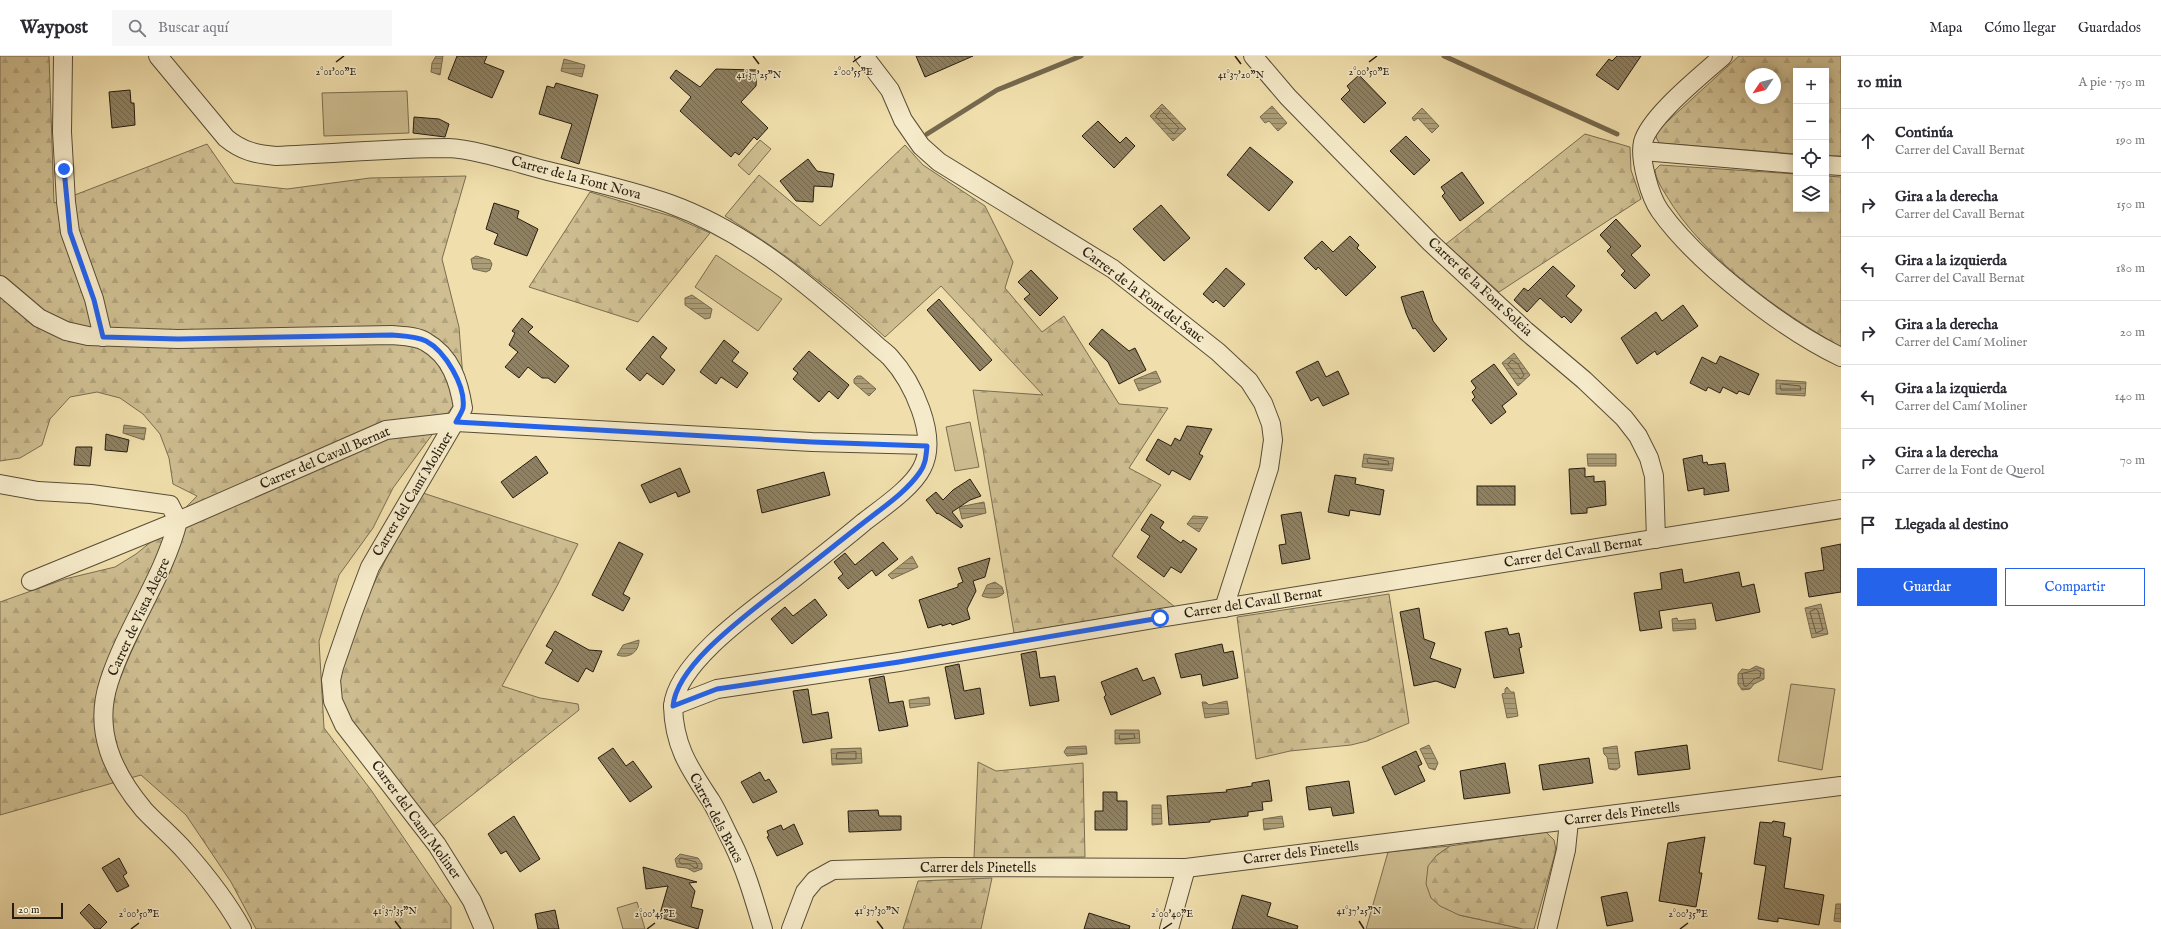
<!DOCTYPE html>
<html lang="es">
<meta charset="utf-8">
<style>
:root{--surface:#fff;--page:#f7f7f7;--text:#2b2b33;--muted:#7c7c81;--line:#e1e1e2;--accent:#2563eb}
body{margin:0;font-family:"IM FELL English",serif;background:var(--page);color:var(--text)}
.controls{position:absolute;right:12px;top:12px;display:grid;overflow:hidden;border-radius:0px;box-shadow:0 2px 10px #0003}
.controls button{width:36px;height:36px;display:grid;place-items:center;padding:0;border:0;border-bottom:1px solid var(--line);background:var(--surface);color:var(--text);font:20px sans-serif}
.compass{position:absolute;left:1745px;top:12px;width:36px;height:36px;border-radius:50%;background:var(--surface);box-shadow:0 2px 10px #0003;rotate:235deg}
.scale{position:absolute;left:12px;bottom:10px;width:51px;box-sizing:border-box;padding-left:4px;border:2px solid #261c10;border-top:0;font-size:11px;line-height:14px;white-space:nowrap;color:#261c10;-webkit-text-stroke:3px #f5eac9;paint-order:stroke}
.stop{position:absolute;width:12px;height:12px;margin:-9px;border:3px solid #2563eb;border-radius:50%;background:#fff}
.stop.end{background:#2563eb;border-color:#fff;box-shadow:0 1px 4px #0008}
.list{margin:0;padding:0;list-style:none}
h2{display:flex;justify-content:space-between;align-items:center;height:52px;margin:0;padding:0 16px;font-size:17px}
h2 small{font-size:13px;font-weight:400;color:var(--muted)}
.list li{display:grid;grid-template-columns:26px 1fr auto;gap:12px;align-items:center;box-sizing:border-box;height:64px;padding:0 16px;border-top:1px solid var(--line)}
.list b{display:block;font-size:15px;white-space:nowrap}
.list p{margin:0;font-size:13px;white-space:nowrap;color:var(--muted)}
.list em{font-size:13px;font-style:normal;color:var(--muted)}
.actions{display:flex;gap:8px;padding:12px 16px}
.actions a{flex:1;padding:9px 0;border:1px solid var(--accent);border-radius:0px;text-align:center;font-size:14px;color:var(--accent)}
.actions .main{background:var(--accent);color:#fff}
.icon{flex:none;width:22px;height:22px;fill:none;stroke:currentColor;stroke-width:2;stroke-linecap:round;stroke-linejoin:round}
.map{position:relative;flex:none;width:1841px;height:873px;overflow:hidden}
header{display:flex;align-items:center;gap:24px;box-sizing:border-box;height:56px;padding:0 20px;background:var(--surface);border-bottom:1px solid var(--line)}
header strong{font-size:19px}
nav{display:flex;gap:22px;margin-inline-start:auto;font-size:14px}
.search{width:280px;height:36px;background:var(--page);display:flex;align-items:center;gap:10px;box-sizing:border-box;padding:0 14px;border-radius:0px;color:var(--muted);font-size:15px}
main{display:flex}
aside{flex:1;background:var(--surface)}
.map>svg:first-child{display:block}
</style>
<header>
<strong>Waypost</strong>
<div class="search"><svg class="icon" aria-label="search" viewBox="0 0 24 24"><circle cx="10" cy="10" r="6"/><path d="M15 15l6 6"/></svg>Buscar aquí</div>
<nav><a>Mapa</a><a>Cómo llegar</a><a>Guardados</a></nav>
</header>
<main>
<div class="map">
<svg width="1841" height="873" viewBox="0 0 1841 873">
<defs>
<pattern id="forest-firs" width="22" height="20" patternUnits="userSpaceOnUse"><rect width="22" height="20" fill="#cebe91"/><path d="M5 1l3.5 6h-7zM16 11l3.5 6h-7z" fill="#b1a37c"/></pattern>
<pattern id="water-rules" width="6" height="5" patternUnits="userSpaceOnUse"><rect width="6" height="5" fill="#ab9d77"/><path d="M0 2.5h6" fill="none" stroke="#8b7f60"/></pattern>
<pattern id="building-back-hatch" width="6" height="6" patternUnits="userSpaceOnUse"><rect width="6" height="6" fill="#8f8161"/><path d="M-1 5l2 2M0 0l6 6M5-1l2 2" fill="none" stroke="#75694f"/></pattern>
</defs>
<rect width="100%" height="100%" fill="#f0dfac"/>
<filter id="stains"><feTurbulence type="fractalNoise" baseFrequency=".005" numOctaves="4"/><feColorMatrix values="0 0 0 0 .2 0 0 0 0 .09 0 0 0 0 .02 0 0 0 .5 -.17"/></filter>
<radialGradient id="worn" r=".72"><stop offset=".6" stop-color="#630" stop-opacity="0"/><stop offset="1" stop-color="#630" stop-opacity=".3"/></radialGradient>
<g fill="#cebe91" stroke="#7a6d50">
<polygon points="407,35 409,77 324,80 322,37"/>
<polygon points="760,84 771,93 749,119 738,109"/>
<polygon points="716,199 782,243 758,275 695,231"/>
<polygon points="970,366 979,411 955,415 946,371"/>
<polygon points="1791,628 1835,633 1822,714 1778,705"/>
<polygon points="1450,790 1436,800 1459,859 1523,873 1366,873 1388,796"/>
<polygon points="637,846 645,873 623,873 617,852"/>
</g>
<g fill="url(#forest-firs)" stroke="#7a6d50" fill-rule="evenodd">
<polygon points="0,0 49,0 54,147 207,88 234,127 287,133 370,122 466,120 442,203 459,271 464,335 393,432 373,472 339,519 319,585 324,672 371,734 451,851 451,873 256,873 231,826 186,759 141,719 0,759 0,546 65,523 115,511 136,498 157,481 197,440 173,428 169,402 160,378 143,358 120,342 97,336 70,341 50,363 42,389 20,402 0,405"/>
<path d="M1739,0H1841V100H1826V15H1796V98L1659,87L1656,81L1658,74ZM1751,18H1775V42H1751Z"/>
<polygon points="1585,78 1630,91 1631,114 1641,143 1499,236 1446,188"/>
<path d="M905,89L923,109L985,150L1013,206L1005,232L1042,276L1064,260L1119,348L1168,352L1129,412L1161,429L1112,500L1175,551L1014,577L973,334L1043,339L941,230L885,281C836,236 782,195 725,160L759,119L820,170Z"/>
<path d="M1660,109L1796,118V153H1826V120L1841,121V291C1778,255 1703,202 1666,139C1661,131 1656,123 1655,114Z"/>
<polygon points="590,136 674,161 710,177 638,266 529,231"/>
<path d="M423,437L578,488L557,530L502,630L540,642L578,648L579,654L432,771L348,662C342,648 339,634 340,619L369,538L386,503Z"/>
<polygon points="1389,538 1409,667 1367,685 1351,689 1290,695 1256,703 1237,561"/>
<polygon points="978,706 996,715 1083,707 1085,801 974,802"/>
<polygon points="1546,776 1554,784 1556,794 1534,873 1523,873 1459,859 1440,850 1431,842 1426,828 1428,810 1436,800 1450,790"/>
<polygon points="992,822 981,873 903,873 918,825"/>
</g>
<g fill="url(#water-rules)" stroke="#76694e">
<polygon points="436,0 443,0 440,19 431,16 432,7"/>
<polygon points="564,3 585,9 582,21 561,15"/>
<polygon points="1162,48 1186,73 1173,85 1150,60"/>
<polygon points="1272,50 1287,67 1278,75 1269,65 1265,67 1260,61"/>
<polygon points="1422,52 1439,70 1432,77 1418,62 1414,65 1412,62"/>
<polygon points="476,200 490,204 492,208 490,214 486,216 473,213 471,203"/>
<polygon points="692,239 712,253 710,262 705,263 685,249 685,242"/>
<polygon points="1514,297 1530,319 1518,330 1502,307"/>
<polygon points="1156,315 1161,326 1139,335 1134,324"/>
<polygon points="857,320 861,320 876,333 869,340 854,327 854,323"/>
<polygon points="1776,324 1806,326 1805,340 1776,338"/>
<polygon points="124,369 146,372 144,384 123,377"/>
<polygon points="1364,398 1394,402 1392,415 1362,411"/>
<polygon points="1587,398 1616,398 1616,410 1588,410"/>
<polygon points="984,446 986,457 962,463 959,451"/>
<polygon points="1193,460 1208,461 1199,476 1187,468"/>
<polygon points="912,500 918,511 892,523 888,519"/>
<path d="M995,526L1002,531L1004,537C998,543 989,543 982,540L987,529Z"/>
<polygon points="1821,548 1828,578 1812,582 1805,552"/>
<polygon points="1677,562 1678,565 1695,563 1696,573 1673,575 1672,563"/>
<path d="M639,584C639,597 628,603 617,599L623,589Z"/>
<polygon points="1756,610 1764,613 1764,623 1754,628 1750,633 1742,634 1738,628 1738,618 1742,613 1749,614"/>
<polygon points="1507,631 1511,636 1514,636 1518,660 1507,662 1502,638 1505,637 1505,633"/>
<polygon points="929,641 930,649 910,652 909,644"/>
<polygon points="1227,645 1229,658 1205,662 1202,646 1206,646 1209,649"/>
<polygon points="1115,674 1139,674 1140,687 1115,688"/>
<polygon points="1429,689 1438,707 1435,714 1429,712 1420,693"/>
<polygon points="1086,690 1087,698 1067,700 1064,696 1067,691"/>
<polygon points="1617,690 1620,711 1616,714 1609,713 1607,701 1604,698 1603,692"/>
<polygon points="861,692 862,707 832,709 831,693"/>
<polygon points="1152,749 1161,749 1162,768 1152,769"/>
<polygon points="1282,760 1284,771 1264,774 1263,763"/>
<polygon points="680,798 698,802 702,808 702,813 694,816 687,812 677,811 675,803"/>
<polygon points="1836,848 1841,848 1841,866 1834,865"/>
</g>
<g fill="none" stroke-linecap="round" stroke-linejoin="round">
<g stroke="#685c44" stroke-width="1">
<polygon points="1161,54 1179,72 1174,78 1156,61"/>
<polygon points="1512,304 1518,308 1524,319 1521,323 1508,309"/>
<polygon points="1782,328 1800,330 1801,334 1781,334 1780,330"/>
<polygon points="1369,402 1388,405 1389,409 1368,407 1367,404"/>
<polygon points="1816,553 1818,555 1823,574 1816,577 1810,556"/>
<polygon points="1757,614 1761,616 1760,621 1754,623 1747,630 1744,630 1742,618"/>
<polygon points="1121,678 1134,678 1135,682 1120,684 1119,680"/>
<polygon points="856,696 856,703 836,703 837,697"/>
<polygon points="681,802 696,806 698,811 695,812 689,808 681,808 679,805"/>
</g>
<g stroke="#76694e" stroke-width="5">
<polyline points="1444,0 1617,78"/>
<polyline points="927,78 997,34 1081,0"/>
</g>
</g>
<g fill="url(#building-back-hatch)" stroke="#261c10">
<polygon points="457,0 487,0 484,7 504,15 492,42 448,23"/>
<polygon points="916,0 973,0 925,21"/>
<polygon points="1617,0 1641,0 1618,34 1596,19 1609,3 1612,5"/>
<polygon points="716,13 757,14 756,30 741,46 768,72 757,84 754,81 739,99 735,96 731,101 680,55 691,41 670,22 676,14 700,31"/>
<polygon points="1359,19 1386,47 1364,67 1341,43 1350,34 1347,30"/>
<polygon points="556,27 598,39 579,108 561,102 572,68 539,58 547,30 554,32"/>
<polygon points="130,34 131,47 134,47 135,69 112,72 109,36"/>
<polygon points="414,61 439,63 449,68 445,81 413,77"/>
<polygon points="1098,65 1120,87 1126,81 1135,90 1114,112 1082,80"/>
<polygon points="1406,80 1430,104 1414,119 1390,95"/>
<polygon points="1250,91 1293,126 1269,155 1227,119"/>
<polygon points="808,103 817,115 834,118 832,131 814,130 813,146 796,145 780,125"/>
<polygon points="1462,116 1484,147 1460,165 1442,140 1445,137 1441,131"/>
<polygon points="494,147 519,155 517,162 538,173 527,200 494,188 498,178 486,173"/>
<polygon points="1161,149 1190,182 1164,205 1133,173"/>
<polygon points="1616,163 1641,190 1631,199 1650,219 1635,233 1621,219 1625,215 1607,195 1611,191 1600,179"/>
<polygon points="1350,180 1359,189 1357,192 1376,211 1346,240 1318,211 1316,214 1304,202 1322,185 1333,196"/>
<polygon points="1553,210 1575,230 1566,240 1582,254 1571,267 1564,260 1562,262 1540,242 1527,256 1514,244 1524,232 1528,235"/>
<polygon points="1226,212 1245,228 1224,251 1216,244 1213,247 1203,238"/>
<polygon points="1031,214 1058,242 1040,260 1024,243 1030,238 1018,226"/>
<polygon points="1423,235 1433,265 1447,283 1434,296 1415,272 1413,273 1406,257 1401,241"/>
<polygon points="939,243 992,304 980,315 927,254"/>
<polygon points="1683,249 1698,270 1657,299 1655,295 1637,308 1621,282 1656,256 1662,265"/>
<polygon points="522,262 533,271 528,276 569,310 555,327 548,322 542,322 528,311 519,322 505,311 518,296 509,289 515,277 512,275"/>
<polygon points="1102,273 1129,295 1135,292 1146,314 1119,328 1108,306 1089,288"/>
<polygon points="653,280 667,292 660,301 675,314 663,329 647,317 640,325 626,313"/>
<polygon points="724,284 739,296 732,305 748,317 737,332 721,321 716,328 700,316"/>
<polygon points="809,295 849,329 838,343 829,335 819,346 793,323 798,317 793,313"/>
<polygon points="1720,300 1759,318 1749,339 1739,335 1737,338 1723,331 1720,337 1708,331 1706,335 1690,327 1702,301 1716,308"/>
<polygon points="1318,305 1326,321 1338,315 1349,338 1323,350 1318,341 1311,345 1296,316"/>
<polygon points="1494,308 1517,338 1502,350 1506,356 1491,368 1472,344 1475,341 1472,336 1476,332 1471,325"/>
<polygon points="1187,370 1212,373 1199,398 1203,400 1190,424 1172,414 1169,419 1146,404 1158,383 1171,390 1175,382 1180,385"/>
<polygon points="106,378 129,384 127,396 105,394"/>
<polygon points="76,391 92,391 90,410 74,409"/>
<polygon points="1702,399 1703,407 1707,406 1708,409 1725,407 1729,435 1704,439 1704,432 1688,435 1683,403"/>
<polygon points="536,400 548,417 513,442 501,426"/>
<polygon points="680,412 690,436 678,441 676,436 650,447 641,429"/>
<polygon points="1585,412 1585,421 1594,420 1594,426 1605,425 1606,449 1587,452 1587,457 1571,458 1569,413"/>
<polygon points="824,416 830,439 762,457 757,434"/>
<polygon points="1335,419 1356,422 1355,428 1384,434 1380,459 1350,454 1349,460 1328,456"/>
<polygon points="970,423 981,440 970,444 952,456 963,470 961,472 938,457 937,458 926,444 936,436 943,444 953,434"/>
<rect x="1477" y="430" width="38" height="19"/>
<polygon points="1301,456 1310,503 1282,508 1279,489 1286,488 1281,459"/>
<polygon points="1151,458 1164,466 1160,472 1181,487 1183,484 1197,493 1181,517 1171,511 1164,521 1137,501 1150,480 1141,474"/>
<polygon points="619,486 643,498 623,538 630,542 623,555 592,539"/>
<polygon points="883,486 898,503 876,520 872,514 848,533 838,522 843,518 834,506 845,497 855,509"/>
<polygon points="1841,488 1841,536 1809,541 1805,517 1824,514 1821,492"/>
<polygon points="990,502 985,521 973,525 976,535 967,553 970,563 952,569 951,567 942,570 942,568 928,572 919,544 958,531 958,528 963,526 958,512"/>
<polygon points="1682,513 1684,527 1739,516 1742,531 1754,528 1760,556 1716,565 1712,547 1659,555 1662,572 1640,575 1634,537 1662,533 1660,517"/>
<polygon points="815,543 827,559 792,588 771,563 785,551 793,560"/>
<polygon points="1419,552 1424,583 1435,587 1430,602 1461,613 1455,632 1436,625 1414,630 1400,556"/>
<polygon points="1507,572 1509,579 1519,577 1522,591 1519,592 1524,617 1494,622 1485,576"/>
<polygon points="555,575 589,594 602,595 593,616 586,612 578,626 545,607 553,594 546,590"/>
<polygon points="1222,588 1224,597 1233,595 1238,622 1203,630 1201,618 1181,622 1175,598"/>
<polygon points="1036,595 1040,622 1055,620 1059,645 1030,650 1021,598"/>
<polygon points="959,608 964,635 980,632 984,658 955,663 945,611"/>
<polygon points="1137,612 1143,625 1154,621 1161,638 1111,659 1104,641 1106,639 1101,626"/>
<polygon points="884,620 889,647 903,645 908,670 879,675 869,623"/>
<polygon points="808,633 812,659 828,656 832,682 803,687 793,635"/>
<polygon points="1687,689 1690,713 1638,719 1635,696"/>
<polygon points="613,692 626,710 633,705 652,731 630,746 598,702"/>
<polygon points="1416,695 1422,708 1418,710 1425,725 1395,739 1382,711"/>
<polygon points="1589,702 1593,727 1543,734 1539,709"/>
<polygon points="1505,707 1510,737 1464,743 1460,715"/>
<polygon points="760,716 765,725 769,723 777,736 753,747 741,726"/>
<polygon points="1269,724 1272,745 1262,746 1263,754 1248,756 1248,760 1210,764 1210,766 1169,769 1167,740 1227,736 1226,734 1252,730 1252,727"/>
<polygon points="1349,725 1354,757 1333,760 1331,751 1309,754 1306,731"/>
<polygon points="1103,736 1117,736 1117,745 1127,745 1127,774 1095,774 1095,755 1103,755"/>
<polygon points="878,754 879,760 901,760 901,774 849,776 848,755"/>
<polygon points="514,760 540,803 520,816 506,795 501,798 488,778"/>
<polygon points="1773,765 1785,767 1783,780 1791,782 1784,832 1824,839 1819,869 1778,862 1778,866 1758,863 1766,810 1754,808 1760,766 1772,767"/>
<polygon points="794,768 803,788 777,800 767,781 769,780 767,775 781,769 783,774"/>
<polygon points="1705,781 1699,817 1702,817 1696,851 1659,845 1668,787"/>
<polygon points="119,802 127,817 123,820 129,830 117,836 102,812"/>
<polygon points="643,811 697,826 689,827 695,835 691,851 703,854 698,873 659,861 668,830 646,833"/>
<polygon points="1627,836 1633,865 1607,870 1601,841"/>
<polygon points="1242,839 1271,847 1267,860 1298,870 1297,873 1232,873"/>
<polygon points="89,848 107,866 100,873 95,873 80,857"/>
<polygon points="555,854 559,873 538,873 535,858"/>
<polygon points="1089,857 1130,870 1129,873 1084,873"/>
</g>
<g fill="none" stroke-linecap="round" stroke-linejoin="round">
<g stroke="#584d37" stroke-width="20">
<g id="street">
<polyline points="63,0 62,76 66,146 70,176 94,243 103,281"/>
<path d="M158,0L226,82C242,95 255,98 276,100C333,98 390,92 448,92C476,93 520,108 548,115C589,125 631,134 670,148C748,176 812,232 873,286C878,291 885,296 890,301C912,325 939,380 922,412C912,432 882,452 864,466C839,487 813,507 788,527C754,553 677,606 673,650L717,633L899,606L1160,562L1841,453"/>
<polyline points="864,0 890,34 903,64 921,90 939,106 1113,213 1218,296 1249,325 1263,347 1271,368 1273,384 1269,412 1224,552"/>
<polyline points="1253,0 1288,41 1431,187 1526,275 1584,324 1624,362 1638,380 1649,402 1654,420 1656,483"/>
<path d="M1723,0C1702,19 1650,60 1643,86C1639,103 1650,141 1660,155C1697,207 1784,274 1841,301"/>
<polyline points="1643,95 1796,108"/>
<polyline points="1826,109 1841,110"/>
<path d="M0,229L39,262L66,275L88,280L178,283L392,279C403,280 417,280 426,286C451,300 459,326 463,352L370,511L353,556L334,611L331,624L333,645L344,669L437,789L472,845L484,873"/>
<path d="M0,428L38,435L91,438L170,449L178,465C164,521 127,570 109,626C93,675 113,717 144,754C157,768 172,780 185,795C206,819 226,844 242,873"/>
<polyline points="31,525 178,465 386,374 456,366 812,386 927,389"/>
<path d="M673,650C674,691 690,713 711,745C719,758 725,773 732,786C746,814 754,843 763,873"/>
<polyline points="791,873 805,836 815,824 833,814 942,811 1186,812 1841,730"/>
<polyline points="1169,873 1186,812"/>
<polyline points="1547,873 1566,794 1569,765"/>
</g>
</g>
<use href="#street" stroke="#f5eac9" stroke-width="18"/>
</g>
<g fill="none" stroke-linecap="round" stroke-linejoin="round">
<path stroke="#2563eb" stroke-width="5" d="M64,113L70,176L94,244L103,281L178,283L392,279C403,280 416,280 426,285C445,295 466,330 463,352C462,356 458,362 456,366L812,386L927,390C926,399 926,408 920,416C907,435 885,450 867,464C840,485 814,506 788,526C755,553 677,606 673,650L717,633L899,606L1160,562"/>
</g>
<path fill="none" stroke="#261c10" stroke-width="1.5" d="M753,0L759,8M1235,0L1241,8M336,6L344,0M853,6L861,0M1369,6L1377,0M395,865L401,873M877,865L883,873M1359,865L1364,873M131,873L139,867M647,873L655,867M1163,873L1172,867M1680,873L1688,867"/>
<g text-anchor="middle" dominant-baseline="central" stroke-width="3" stroke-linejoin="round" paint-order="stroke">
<g font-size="14" fill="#261c10" stroke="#f5eac9">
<text transform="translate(576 122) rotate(15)">Carrer de la Font Nova</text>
<text transform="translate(1480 231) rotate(43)">Carrer de la Font Soleia</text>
<text transform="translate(1143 239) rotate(37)">Carrer de la Font del Sauc</text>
<text transform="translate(325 402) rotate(-23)">Carrer del Cavall Bernat</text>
<text transform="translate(413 438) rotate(-59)">Carrer del Camí Moliner</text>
<text transform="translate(1573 496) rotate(-9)">Carrer del Cavall Bernat</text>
<text transform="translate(1253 547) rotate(-9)">Carrer del Cavall Bernat</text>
<text transform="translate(139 561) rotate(-65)">Carrer de Vista Alegre</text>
<text transform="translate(1622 758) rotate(-7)">Carrer dels Pinetells</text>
<text transform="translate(716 762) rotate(62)">Carrer dels Brucs</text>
<text transform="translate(416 764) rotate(54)">Carrer del Camí Moliner</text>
<text transform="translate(1301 797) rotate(-7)">Carrer dels Pinetells</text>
<text x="978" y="812">Carrer dels Pinetells</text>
</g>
</g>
<g font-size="10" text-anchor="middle" fill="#261c10" stroke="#f5eac9" stroke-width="3" stroke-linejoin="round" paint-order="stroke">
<text x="336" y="19">2°01'00"E</text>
<text x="853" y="19">2°00'55"E</text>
<text x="1369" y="19">2°00'50"E</text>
<text x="1241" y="22">41°37'20"N</text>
<text x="759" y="22">41°37'25"N</text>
<text x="395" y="858">41°37'35"N</text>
<text x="877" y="858">41°37'30"N</text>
<text x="1359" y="858">41°37'25"N</text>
<text x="139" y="861">2°00'50"E</text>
<text x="655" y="861">2°00'45"E</text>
<text x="1172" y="861">2°00'40"E</text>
<text x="1688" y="861">2°00'35"E</text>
</g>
<rect width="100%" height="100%" filter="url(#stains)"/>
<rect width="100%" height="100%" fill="url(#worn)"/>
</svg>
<div class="controls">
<button>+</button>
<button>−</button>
<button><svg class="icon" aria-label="locate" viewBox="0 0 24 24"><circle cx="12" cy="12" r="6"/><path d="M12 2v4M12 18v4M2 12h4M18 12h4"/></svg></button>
<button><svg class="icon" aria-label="layers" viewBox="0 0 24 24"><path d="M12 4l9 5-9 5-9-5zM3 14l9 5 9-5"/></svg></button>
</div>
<svg class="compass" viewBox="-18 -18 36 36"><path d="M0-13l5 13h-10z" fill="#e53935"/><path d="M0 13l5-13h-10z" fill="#7c7c81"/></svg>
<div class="scale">20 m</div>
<div class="stop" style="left:1160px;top:562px"></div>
<div class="stop end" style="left:64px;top:113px"></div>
</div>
<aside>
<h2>10 min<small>A pie · 750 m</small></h2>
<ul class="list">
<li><svg class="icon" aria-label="ahead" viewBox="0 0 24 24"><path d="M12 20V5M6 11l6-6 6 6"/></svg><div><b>Continúa</b><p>Carrer del Cavall Bernat</p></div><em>190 m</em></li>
<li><svg class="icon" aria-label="right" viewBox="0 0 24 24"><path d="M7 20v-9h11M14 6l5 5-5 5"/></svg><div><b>Gira a la derecha</b><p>Carrer del Cavall Bernat</p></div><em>150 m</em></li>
<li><svg class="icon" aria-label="left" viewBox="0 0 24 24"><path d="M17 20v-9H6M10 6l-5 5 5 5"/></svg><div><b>Gira a la izquierda</b><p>Carrer del Cavall Bernat</p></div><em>180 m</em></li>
<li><svg class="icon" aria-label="right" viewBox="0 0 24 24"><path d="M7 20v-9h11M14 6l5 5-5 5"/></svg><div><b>Gira a la derecha</b><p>Carrer del Camí Moliner</p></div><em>20 m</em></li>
<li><svg class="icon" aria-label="left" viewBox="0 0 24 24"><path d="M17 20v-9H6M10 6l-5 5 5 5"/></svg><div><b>Gira a la izquierda</b><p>Carrer del Camí Moliner</p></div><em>140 m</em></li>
<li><svg class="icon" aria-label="right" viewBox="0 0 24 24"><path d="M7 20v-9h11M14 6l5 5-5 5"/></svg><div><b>Gira a la derecha</b><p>Carrer de la Font de Querol</p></div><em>70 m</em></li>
<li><svg class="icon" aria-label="arrive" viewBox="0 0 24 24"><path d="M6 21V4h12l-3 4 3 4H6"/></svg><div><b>Llegada al destino</b></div></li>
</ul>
<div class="actions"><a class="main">Guardar</a><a>Compartir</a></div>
</aside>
</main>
